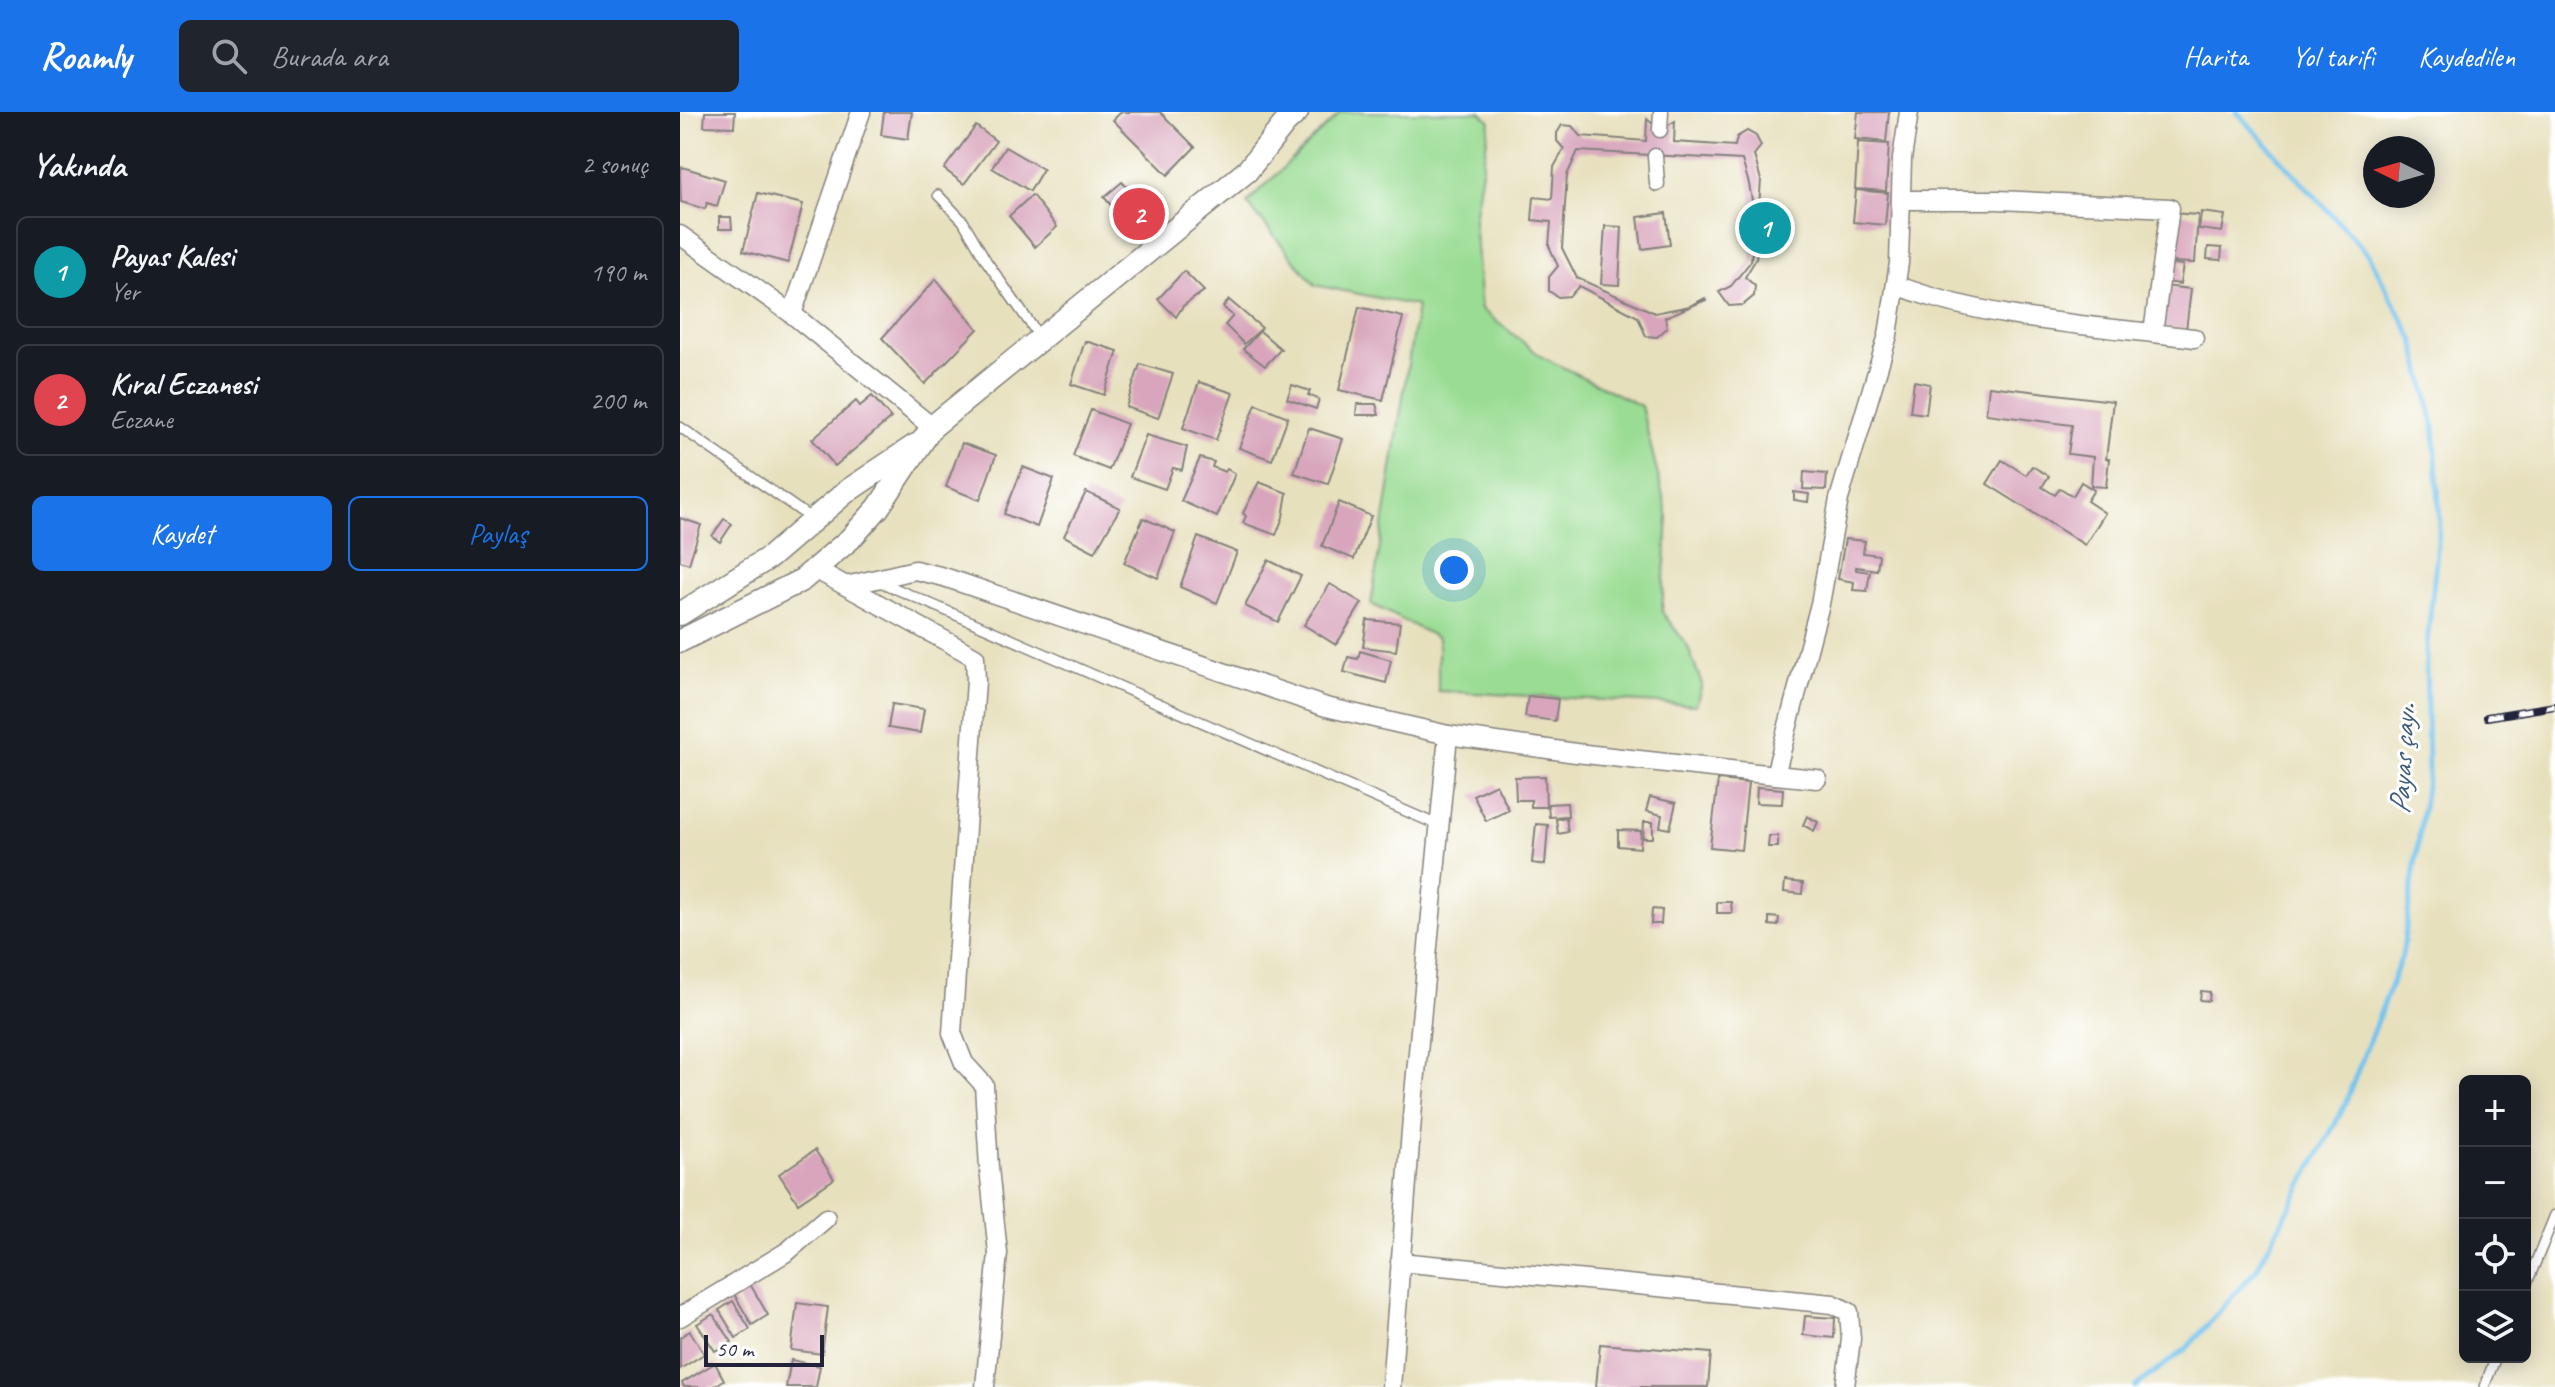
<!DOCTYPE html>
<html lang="tr">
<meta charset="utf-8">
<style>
:root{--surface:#171b24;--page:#20242c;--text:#f1f3f6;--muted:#9ea1a6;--line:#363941;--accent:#1a73e8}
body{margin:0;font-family:Caveat,sans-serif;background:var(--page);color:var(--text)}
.controls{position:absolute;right:24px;bottom:24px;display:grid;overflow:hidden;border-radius:12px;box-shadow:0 4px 20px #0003}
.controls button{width:72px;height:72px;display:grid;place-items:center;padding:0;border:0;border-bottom:2px solid var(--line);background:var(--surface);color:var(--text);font:40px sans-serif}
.compass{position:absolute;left:1683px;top:24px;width:72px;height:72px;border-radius:50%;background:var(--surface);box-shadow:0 4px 20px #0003;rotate:275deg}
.scale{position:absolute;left:24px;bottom:20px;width:120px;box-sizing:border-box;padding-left:8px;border:4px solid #22223b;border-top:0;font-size:22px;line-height:28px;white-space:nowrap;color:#22223b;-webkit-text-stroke:6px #fff;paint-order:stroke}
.you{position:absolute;left:774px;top:458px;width:28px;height:28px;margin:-20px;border:6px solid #fff;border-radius:50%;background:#1a73e8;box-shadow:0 0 0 12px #1a73e833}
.badge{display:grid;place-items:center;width:52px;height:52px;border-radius:50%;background:var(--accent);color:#fff;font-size:26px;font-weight:700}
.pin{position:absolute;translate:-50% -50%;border:4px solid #fff;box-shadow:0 2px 8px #0006}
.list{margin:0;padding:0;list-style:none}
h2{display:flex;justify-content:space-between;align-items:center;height:104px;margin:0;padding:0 32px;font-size:34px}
h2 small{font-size:26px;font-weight:400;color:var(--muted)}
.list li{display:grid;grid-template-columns:52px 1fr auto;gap:24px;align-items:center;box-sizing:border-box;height:112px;margin:0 16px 16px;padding:0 16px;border:2px solid var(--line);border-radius:12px}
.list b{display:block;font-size:30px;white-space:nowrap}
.list p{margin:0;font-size:26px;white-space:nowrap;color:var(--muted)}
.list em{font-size:26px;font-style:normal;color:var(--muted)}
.actions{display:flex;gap:16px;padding:24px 32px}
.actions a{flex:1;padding:18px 0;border:2px solid var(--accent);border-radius:12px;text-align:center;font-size:28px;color:var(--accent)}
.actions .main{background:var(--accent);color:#fff}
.icon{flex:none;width:44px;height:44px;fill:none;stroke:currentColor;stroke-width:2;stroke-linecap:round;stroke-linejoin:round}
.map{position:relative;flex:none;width:1875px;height:1275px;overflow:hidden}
header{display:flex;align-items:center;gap:48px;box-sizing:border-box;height:112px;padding:0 40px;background:var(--accent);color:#fff}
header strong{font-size:38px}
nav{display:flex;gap:44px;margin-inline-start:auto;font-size:28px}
.search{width:560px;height:72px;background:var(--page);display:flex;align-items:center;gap:20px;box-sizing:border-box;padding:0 28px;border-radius:12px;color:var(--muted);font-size:30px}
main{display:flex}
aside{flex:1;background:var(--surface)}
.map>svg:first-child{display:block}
</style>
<header>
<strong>Roamly</strong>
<div class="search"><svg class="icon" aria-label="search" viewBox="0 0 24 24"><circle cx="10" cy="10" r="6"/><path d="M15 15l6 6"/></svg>Burada ara</div>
<nav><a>Harita</a><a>Yol tarifi</a><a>Kaydedilen</a></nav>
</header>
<main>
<aside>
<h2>Yakında<small>2 sonuç</small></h2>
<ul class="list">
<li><span class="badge" style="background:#0f9aa8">1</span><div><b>Payas Kalesi</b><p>Yer</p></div><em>190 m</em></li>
<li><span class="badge" style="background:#e0444e">2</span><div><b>Kıral Eczanesi</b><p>Eczane</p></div><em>200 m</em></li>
</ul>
<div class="actions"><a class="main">Kaydet</a><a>Paylaş</a></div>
</aside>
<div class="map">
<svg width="1875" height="1275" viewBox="0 0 1875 1275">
<rect width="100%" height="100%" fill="#fff"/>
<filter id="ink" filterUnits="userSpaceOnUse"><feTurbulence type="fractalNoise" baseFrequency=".0125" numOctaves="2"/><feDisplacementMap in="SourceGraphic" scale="16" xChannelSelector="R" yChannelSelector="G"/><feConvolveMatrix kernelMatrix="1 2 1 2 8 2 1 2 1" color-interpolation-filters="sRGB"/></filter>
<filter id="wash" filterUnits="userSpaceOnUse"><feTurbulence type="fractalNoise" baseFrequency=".006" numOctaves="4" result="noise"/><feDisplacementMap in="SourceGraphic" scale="32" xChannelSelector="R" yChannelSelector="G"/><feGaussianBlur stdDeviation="1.8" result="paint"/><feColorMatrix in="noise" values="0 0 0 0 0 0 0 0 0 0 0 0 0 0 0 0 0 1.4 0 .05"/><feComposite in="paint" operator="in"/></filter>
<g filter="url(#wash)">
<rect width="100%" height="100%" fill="#e7e0bd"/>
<polygon fill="#9adc93" stroke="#5e7f67" stroke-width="2" points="661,0 801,0 810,9 794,107 801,197 862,245 961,294 988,405 982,500 1007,533 1022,572 1016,593 758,579 758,526 691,492 737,194 635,173 567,91"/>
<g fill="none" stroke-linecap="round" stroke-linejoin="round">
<polyline stroke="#72c2ed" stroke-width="5" points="1455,1275 1507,1236 1576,1158 1663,997 1722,844 1748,660 1746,542 1760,411 1754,313 1734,229 1689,143 1557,0"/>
</g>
<g id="blocks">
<g fill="#d8a5bc">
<polygon points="25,0 55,0 54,15 24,14"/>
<polygon points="204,0 232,0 228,27 201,23"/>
<polygon points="441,0 480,0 515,35 488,63 433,8"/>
<polygon points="1178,0 1209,0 1206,30 1175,27"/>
<polygon points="967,7 980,18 995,9 994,30 1055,34 1057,25 1067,19 1076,24 1081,34 1074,43 1081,68 1079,94 1098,94 1096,122 1079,124 1076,147 1065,165 1075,174 1074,184 1063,193 1049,194 1039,180 1051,174 1071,149 1075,105 1069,72 1062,48 898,39 887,63 882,136 897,166 975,201 1010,194 1025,186 1026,188 985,205 987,216 977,225 966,224 958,205 899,174 890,184 878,185 869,179 869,165 878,154 869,134 871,110 852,108 854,85 872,87 874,55 884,37 877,29 877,21 882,13 892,14 901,24 966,29"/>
<polygon points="296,14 316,29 284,72 264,57"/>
<polygon points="1178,30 1209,32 1206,79 1175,77"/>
<polygon points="325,35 363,57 350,79 312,56"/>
<polygon points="2,55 45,68 37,94 27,91 25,97 1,90 0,62"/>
<polygon points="442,70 467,96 447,112 424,85"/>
<polygon points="1176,78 1208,81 1205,113 1173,110"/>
<polygon points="78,81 123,92 108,151 63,139"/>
<polygon points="352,83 377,115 355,135 329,104"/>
<polygon points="1521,100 1545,103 1542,120 1519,117"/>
<polygon points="986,101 990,133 962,137 958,105"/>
<polygon points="1492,101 1518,103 1515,151 1488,150"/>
<polygon points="39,105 51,105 52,117 39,117"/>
<polygon points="925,114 942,115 939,173 921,172"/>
<polygon points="1528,135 1542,136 1541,148 1527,147"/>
<polygon points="1488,151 1503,153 1500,172 1485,170"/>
<polygon points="504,159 524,179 503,194 496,205 478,187"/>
<polygon points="256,167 298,217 245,272 202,226"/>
<polygon points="1483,174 1511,177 1506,218 1479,215"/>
<polygon points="549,188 582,216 564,232 545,213 553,204 543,195"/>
<polygon points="679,195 723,205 703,288 659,278"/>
<polygon points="580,219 601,237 585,254 563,237"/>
<polygon points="405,229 438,239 424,283 391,272"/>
<polygon points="460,252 493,262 478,306 446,295"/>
<polygon points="1234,269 1250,272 1246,302 1230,300"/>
<polygon points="519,270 553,281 536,328 503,316"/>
<polygon points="612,273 630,279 628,283 639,287 636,297 607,287"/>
<polygon points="1309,274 1433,289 1426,347 1429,347 1426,375 1411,374 1413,345 1388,342 1392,313 1306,302"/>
<polygon points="192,284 211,306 155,354 132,327 176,289 180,294"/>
<polygon points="576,292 608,305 592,348 559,336"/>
<polygon points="677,292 696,292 699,303 676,303"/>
<polygon points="411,298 447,312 429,358 393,344"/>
<polygon points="629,316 663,327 648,372 614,361"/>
<polygon points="466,323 507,335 502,358 493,356 485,377 450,365"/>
<polygon points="282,331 316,343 300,388 266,375"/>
<polygon points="520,346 534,350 532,355 545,360 547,357 555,362 537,405 501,389"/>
<polygon points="1322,348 1346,363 1352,354 1369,364 1362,375 1375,383 1380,376 1393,384 1401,370 1414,378 1407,389 1425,401 1405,433 1307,372"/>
<polygon points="343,355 374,367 357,415 324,402"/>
<polygon points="1124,360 1147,362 1146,378 1123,377"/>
<polygon points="579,370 607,381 603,405 596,423 563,411 566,404 563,401"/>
<polygon points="406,380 440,396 415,440 384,424"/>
<polygon points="1114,380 1129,382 1128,390 1114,388"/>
<polygon points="659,390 691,404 674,447 642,434"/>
<polygon points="0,406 21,413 9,452 0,449"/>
<polygon points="463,406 495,420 478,466 444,451"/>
<polygon points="44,407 52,412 40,430 32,424"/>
<polygon points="518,425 557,440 537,491 500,475"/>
<polygon points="1165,427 1185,429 1183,441 1199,443 1197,458 1176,455 1176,458 1190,460 1187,479 1173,478 1174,470 1158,467"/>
<polygon points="588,448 621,464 598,510 565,494"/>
<polygon points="650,472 682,491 656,533 624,513"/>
<polygon points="687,508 720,511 716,539 683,535"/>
<polygon points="680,539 711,548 706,571 664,560 668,545 678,547"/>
<polygon points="848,584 878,587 875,609 845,605"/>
<polygon points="212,592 244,597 240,621 208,616"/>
<polygon points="865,664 866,695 851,695 851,688 836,688 835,665"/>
<polygon points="1038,668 1068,671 1061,738 1030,735"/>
<polygon points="816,672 829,698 806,709 793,683"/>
<polygon points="1077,675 1103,677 1102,692 1076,691"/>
<polygon points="970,685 996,691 990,717 980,715 982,703 966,699"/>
<polygon points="887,691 888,704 869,705 868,692"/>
<polygon points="1127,704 1138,710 1134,719 1123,713"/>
<polygon points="886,705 888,720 878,722 876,707"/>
<polygon points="964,710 973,710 973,726 963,726"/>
<polygon points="856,712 868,713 865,753 852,751"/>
<polygon points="938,718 961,719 960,736 938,734"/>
<polygon points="1089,724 1098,724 1098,735 1088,735"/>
<polygon points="1105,769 1123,771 1122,782 1104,780"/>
<polygon points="1037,790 1051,790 1052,801 1037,801"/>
<polygon points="972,797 982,798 981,812 971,812"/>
<polygon points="1089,805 1099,806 1098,814 1089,813"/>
<polygon points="1521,879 1530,880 1529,889 1520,888"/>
<polygon points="135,1038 154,1067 118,1091 99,1062"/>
<polygon points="70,1172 88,1203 72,1213 54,1182"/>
<polygon points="53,1189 70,1217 56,1226 39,1198"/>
<polygon points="117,1191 148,1195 142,1242 111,1238"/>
<polygon points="33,1202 52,1230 35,1239 17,1212"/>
<polygon points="1125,1204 1155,1206 1154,1226 1123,1223"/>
<polygon points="10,1219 24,1242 0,1257 0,1225"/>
<polygon points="920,1232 1031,1241 1028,1275 916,1275"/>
<polygon points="111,1248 140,1254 136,1275 106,1275"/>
<polygon points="35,1251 44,1268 33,1275 4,1275 2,1271"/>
</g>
</g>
</g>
<g filter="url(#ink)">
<use href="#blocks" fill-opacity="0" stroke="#84817c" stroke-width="2"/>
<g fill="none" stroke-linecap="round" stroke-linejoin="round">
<g stroke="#84817c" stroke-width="12">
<g id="service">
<polyline points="258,83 283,109 307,150 361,227"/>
<polyline points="0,315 132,407"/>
<polyline points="198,469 760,714"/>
<polyline points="1845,1176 1875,1103"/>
<polyline points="1804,1275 1816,1245"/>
</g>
</g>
<g stroke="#84817c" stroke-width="17">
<g id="pedestrian">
<polyline points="980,18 981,0"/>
<polyline points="975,44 977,72"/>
</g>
</g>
<g stroke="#84817c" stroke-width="21">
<g id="minor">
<polyline points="1221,88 1318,88 1490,96 1473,221"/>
<polyline points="0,123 112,202 252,315"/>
<path d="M1216,173C1310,209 1415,213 1514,226"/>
<polyline points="112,202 181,0"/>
<polyline points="135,457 295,545 296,569 272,921 284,951 304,973 309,1056 318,1141 305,1275"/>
<polyline points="166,474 235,458 264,465 646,595 768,623 733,993 711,1275"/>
<polyline points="768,623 896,641 1095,663 1140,492 1159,387 1208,223 1219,151 1222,47 1229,0"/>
<polyline points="1095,663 1137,667"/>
<polyline points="720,1150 1153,1192 1169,1200 1171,1227 1165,1275"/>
<polyline points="0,1205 108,1139 146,1106"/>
</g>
</g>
<g stroke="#84817c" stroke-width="25">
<g id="tertiary">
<polyline points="0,502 90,445 166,380 236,333"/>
<polyline points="0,529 122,468 170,427 198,396 252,315 567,59 605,11 617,0"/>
</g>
</g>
<use href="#service" stroke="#fff" stroke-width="9"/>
<use href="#pedestrian" stroke="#fff" stroke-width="14"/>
<use href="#minor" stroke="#fff" stroke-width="18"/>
<use href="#tertiary" stroke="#fff" stroke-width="22"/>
<g stroke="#22223b" stroke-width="8">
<polyline id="rail" points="1807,605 1875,594"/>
</g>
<use href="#rail" stroke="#fff" stroke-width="5" stroke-dasharray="15" stroke-linecap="butt"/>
</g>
</g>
<g text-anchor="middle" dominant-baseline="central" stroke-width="6" stroke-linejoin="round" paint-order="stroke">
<g font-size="30" font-style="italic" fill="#3e5a79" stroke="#fff">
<text transform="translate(1722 647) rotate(-87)">Payas çayı.</text>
</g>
</g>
</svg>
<div class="controls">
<button>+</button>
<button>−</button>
<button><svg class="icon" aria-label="locate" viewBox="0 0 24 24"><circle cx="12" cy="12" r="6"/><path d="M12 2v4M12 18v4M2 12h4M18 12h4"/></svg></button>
<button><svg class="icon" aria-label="layers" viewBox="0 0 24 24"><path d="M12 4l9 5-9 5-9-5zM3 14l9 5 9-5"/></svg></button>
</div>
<svg class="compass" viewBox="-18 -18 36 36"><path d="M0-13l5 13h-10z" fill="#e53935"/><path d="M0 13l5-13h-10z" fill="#9ea1a6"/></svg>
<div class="scale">50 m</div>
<div class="you"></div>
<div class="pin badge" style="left:1085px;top:116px;background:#0f9aa8">1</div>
<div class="pin badge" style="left:459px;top:102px;background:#e0444e">2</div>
</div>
</main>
